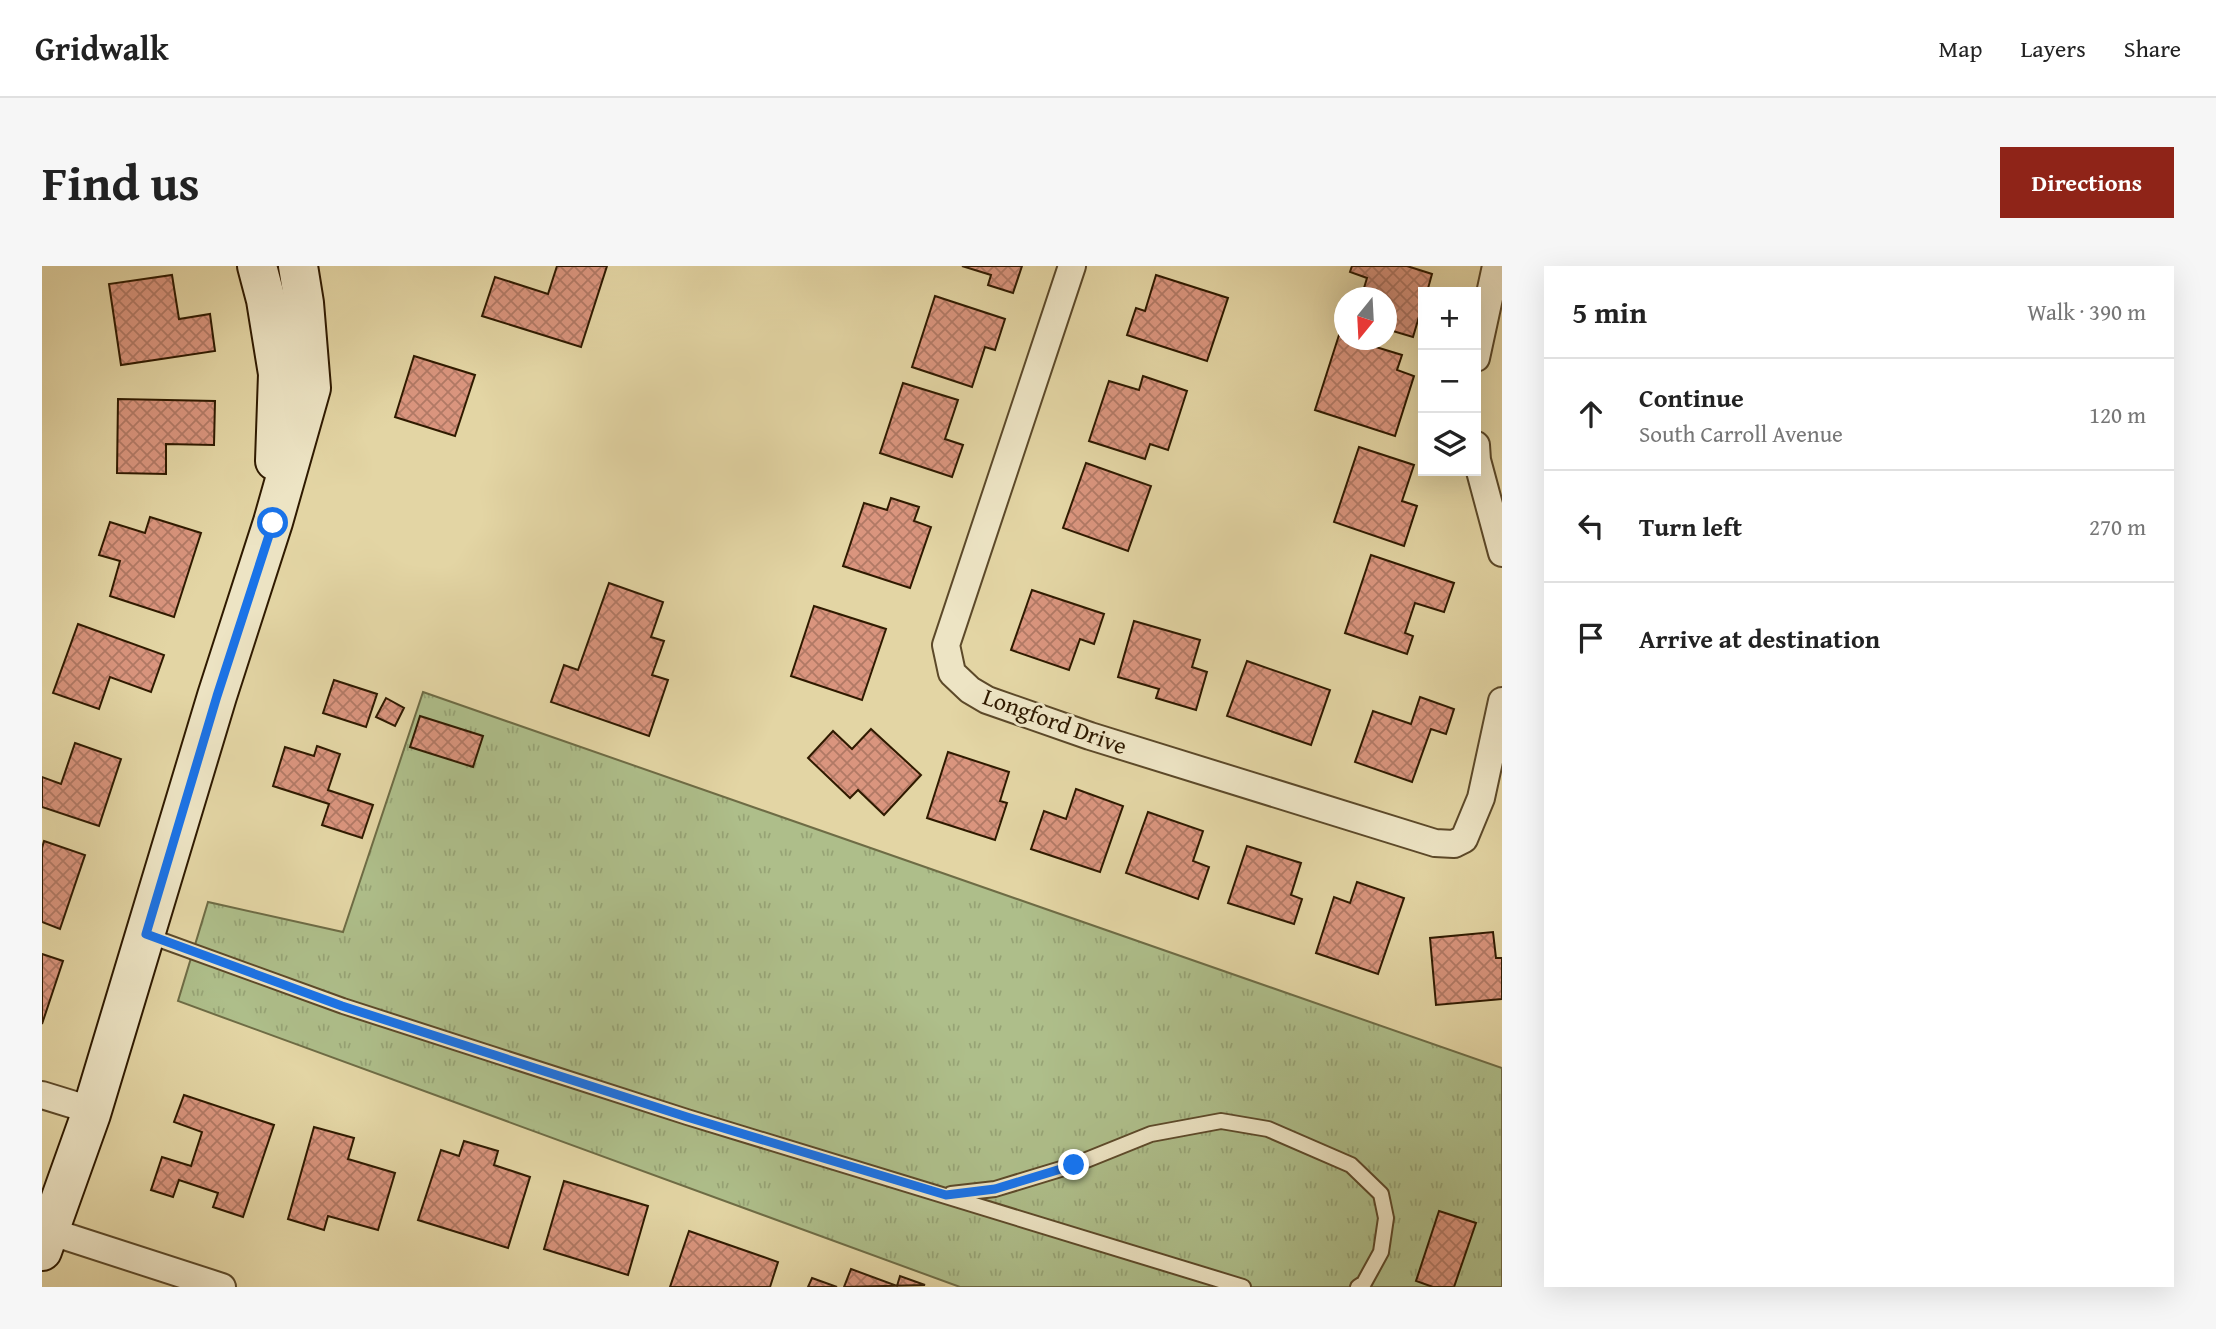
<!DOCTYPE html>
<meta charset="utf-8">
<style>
:root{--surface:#fff;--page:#f6f6f6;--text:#222;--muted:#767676;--line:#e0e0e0;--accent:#8f2418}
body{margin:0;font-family:"Gentium Book Plus",serif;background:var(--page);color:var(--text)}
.controls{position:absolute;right:21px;top:21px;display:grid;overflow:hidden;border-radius:0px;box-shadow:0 7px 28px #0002}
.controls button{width:63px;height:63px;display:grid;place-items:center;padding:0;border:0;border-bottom:2px solid var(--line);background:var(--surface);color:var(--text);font:35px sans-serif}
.compass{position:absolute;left:1292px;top:21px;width:63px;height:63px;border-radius:50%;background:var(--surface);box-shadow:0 7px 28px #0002;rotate:198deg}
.stop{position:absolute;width:21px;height:21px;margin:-16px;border:5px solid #1a73e8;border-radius:50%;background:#fff}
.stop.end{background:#1a73e8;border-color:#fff;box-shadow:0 2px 7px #0008}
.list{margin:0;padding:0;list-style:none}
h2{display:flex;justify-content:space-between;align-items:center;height:91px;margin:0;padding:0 28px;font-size:30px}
h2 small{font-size:23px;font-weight:400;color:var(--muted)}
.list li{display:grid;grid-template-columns:46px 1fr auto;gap:21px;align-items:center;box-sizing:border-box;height:112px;padding:0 28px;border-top:2px solid var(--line)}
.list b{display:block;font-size:26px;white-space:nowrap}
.list p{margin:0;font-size:23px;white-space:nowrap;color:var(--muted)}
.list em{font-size:23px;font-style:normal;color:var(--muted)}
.icon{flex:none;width:38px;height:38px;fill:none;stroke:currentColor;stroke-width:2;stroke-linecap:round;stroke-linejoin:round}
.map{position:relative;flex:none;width:1460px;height:1021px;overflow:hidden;border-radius:0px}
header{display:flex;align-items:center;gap:42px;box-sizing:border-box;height:98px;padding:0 35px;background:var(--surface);border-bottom:2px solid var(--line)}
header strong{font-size:33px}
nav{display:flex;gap:38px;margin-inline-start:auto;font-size:24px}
.intro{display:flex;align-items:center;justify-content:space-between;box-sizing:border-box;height:168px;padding:0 42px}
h1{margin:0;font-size:49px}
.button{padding:18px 32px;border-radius:0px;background:var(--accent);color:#fff;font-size:24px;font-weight:700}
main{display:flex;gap:42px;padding:0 42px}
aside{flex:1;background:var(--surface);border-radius:0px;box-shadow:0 7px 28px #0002}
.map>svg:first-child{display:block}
</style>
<header>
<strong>Gridwalk</strong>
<nav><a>Map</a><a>Layers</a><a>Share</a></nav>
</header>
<div class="intro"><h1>Find us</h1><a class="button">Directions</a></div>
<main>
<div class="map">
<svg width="1460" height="1021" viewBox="0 0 1460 1021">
<defs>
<pattern id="grass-tufts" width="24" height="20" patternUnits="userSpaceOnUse" patternTransform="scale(1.75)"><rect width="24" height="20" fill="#aebe8a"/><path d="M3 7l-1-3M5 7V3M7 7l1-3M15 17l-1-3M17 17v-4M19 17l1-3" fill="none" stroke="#96a375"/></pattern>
<pattern id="building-cross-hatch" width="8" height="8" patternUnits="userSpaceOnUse" patternTransform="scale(1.75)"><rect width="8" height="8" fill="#da957e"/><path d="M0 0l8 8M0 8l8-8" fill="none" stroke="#b17965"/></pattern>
</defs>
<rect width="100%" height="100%" fill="#e3d5a4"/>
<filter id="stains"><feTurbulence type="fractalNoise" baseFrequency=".00286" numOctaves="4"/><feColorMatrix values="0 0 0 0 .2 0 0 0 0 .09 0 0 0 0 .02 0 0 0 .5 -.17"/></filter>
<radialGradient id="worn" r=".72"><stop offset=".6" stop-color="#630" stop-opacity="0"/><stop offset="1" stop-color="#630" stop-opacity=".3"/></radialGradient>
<polygon fill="url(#grass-tufts)" stroke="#6e6c45" stroke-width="2" points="381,426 1460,802 1460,1021 918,1021 136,735 166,636 301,666"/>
<g fill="url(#building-cross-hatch)" stroke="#2f1a00" stroke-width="2">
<polygon points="515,0 565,0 539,81 440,50 453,11 506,28"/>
<polygon points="920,0 980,0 971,27 946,19 949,9"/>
<polygon points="1310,0 1365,0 1390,8 1385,26 1381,26 1381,37 1371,71 1344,63 1344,32 1319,32 1325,12 1308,6"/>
<polygon points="130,9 137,53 168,48 173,85 79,99 67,18"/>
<polygon points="1114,9 1186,32 1165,95 1085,69 1094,42 1103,45"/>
<polygon points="893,30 963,53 953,84 943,81 930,121 870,101"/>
<polygon points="1297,69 1302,71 1302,74 1311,74 1360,89 1355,104 1372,110 1353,170 1273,144"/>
<polygon points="372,90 433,109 413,170 353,151"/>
<polygon points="1101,110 1145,125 1126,184 1108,178 1103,193 1047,175 1067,115 1097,124"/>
<polygon points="861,117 916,134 903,173 921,179 910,211 838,187"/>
<polygon points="76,133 173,135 172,179 124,178 124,208 75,207"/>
<polygon points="1317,181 1372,199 1360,235 1375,240 1362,280 1292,256"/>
<polygon points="1044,197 1109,220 1086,285 1021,262"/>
<polygon points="849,232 877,241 872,255 889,261 868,322 801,300 822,237 845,244"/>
<polygon points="108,251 159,267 132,351 68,330 78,295 57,289 68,256 103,267"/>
<polygon points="1329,289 1412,317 1402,346 1373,337 1363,367 1371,370 1365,388 1303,367"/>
<polygon points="567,317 621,336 609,371 622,375 610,409 626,414 607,470 509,436 522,399 536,404"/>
<polygon points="990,324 1062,348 1052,378 1038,373 1027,404 969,384"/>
<polygon points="772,340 844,363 820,434 749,410"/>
<polygon points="1092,355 1158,374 1150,401 1165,406 1154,444 1114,432 1117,423 1076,411"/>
<polygon points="36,358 122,389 109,426 68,411 57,443 11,427"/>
<polygon points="1205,395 1288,424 1269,479 1185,450"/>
<polygon points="292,414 335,428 324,461 281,447"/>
<polygon points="1378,431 1412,443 1404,468 1389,463 1370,516 1313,496 1331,445 1369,458"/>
<polygon points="344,432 362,442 353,460 334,451"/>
<polygon points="378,450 441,470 431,501 368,481"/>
<polygon points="829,463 879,509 842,549 816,524 808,532 766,492 791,465 810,483"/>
<polygon points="33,477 79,493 57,560 0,541 0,511 19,518"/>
<polygon points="275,480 298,488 286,524 331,539 320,572 280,559 287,538 231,520 243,481 272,490"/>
<polygon points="906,486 967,506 958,535 965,537 953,574 885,552"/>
<polygon points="1034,523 1081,540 1058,606 989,583 1002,545 1024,553"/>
<polygon points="1106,546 1161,565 1151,595 1167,601 1156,633 1084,607"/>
<polygon points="2,575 43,589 18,663 0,656 0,582"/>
<polygon points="1205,580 1259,597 1249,629 1260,633 1252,658 1186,637"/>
<polygon points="1315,616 1362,632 1336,708 1274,687 1292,631 1308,637"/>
<polygon points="1451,666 1454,692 1460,692 1460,733 1394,739 1388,672"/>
<polygon points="0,688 21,695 0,758"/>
<polygon points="142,829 232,859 201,951 171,941 176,927 137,914 131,931 109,924 120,891 149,900 160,866 132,856"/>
<polygon points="272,861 312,872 306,893 353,907 336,964 286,950 282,964 246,953"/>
<polygon points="422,875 456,885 452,899 488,911 466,982 376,954 399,884 417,890"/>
<polygon points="522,915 606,940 586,1009 502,983"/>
<polygon points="1397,945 1434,957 1412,1021 1391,1021 1374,1015"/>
<polygon points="647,965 736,996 728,1021 628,1021"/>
<polygon points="809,1003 855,1020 858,1010 883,1019 802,1021"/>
<polygon points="770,1012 795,1021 766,1021"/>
</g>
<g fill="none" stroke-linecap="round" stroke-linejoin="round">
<g stroke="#5c4929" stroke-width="18">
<g id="lane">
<polyline points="105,669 301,740 645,851 1201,1021"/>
<polyline points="909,928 953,923 1032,899 1109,868 1179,855 1226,863 1309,899 1339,928 1344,952 1339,986 1322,1017 1316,1021"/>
</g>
</g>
<g stroke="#5c4929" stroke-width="30">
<g id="street">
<polyline points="1030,0 904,379 910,407 928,424 945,434 1048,470 1393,577 1412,578 1422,573 1439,532 1460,435"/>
<polyline points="1434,92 1454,0"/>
<polyline points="1434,179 1435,194 1460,287"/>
<polyline points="0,829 39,841 49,848"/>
<polyline points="7,965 180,1021"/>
</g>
</g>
<g stroke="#2f1a00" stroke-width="42">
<g id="secondary">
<polyline points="215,0 224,34 236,108 233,195"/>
<polyline points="0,985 49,848 175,430 231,256 269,122 262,37 256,0"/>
</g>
</g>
<use href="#lane" stroke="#ede4c4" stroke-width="14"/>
<use href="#street" stroke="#ede4c4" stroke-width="26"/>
<use href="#secondary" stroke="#ede4c4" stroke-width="38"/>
</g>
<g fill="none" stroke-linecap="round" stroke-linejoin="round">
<polyline stroke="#1a73e8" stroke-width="9" points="231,257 175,430 104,668 300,740 645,851 904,929 953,923 1032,899"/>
</g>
<g text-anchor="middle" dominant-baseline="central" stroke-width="6" stroke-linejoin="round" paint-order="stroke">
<g font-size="24" fill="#2f1a00" stroke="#ede4c4">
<text transform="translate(1013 455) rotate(20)">Longford Drive</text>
</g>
</g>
<rect width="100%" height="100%" filter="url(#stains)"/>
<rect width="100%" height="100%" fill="url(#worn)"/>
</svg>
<div class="controls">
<button>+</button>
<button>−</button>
<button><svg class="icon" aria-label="layers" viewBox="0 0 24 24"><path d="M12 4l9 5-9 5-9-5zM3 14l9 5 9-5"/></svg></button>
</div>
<svg class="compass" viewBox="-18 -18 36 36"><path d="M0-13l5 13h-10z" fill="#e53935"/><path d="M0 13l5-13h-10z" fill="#767676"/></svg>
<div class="stop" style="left:231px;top:257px"></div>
<div class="stop end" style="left:1032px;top:899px"></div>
</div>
<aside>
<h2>5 min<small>Walk · 390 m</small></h2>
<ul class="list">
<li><svg class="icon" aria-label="ahead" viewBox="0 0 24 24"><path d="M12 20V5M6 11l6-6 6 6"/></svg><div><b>Continue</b><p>South Carroll Avenue</p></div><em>120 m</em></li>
<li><svg class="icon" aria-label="left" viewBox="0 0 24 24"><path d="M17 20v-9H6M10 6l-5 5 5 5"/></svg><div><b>Turn left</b></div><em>270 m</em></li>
<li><svg class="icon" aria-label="arrive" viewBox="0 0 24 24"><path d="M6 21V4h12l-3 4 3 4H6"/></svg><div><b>Arrive at destination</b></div></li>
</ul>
</aside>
</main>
